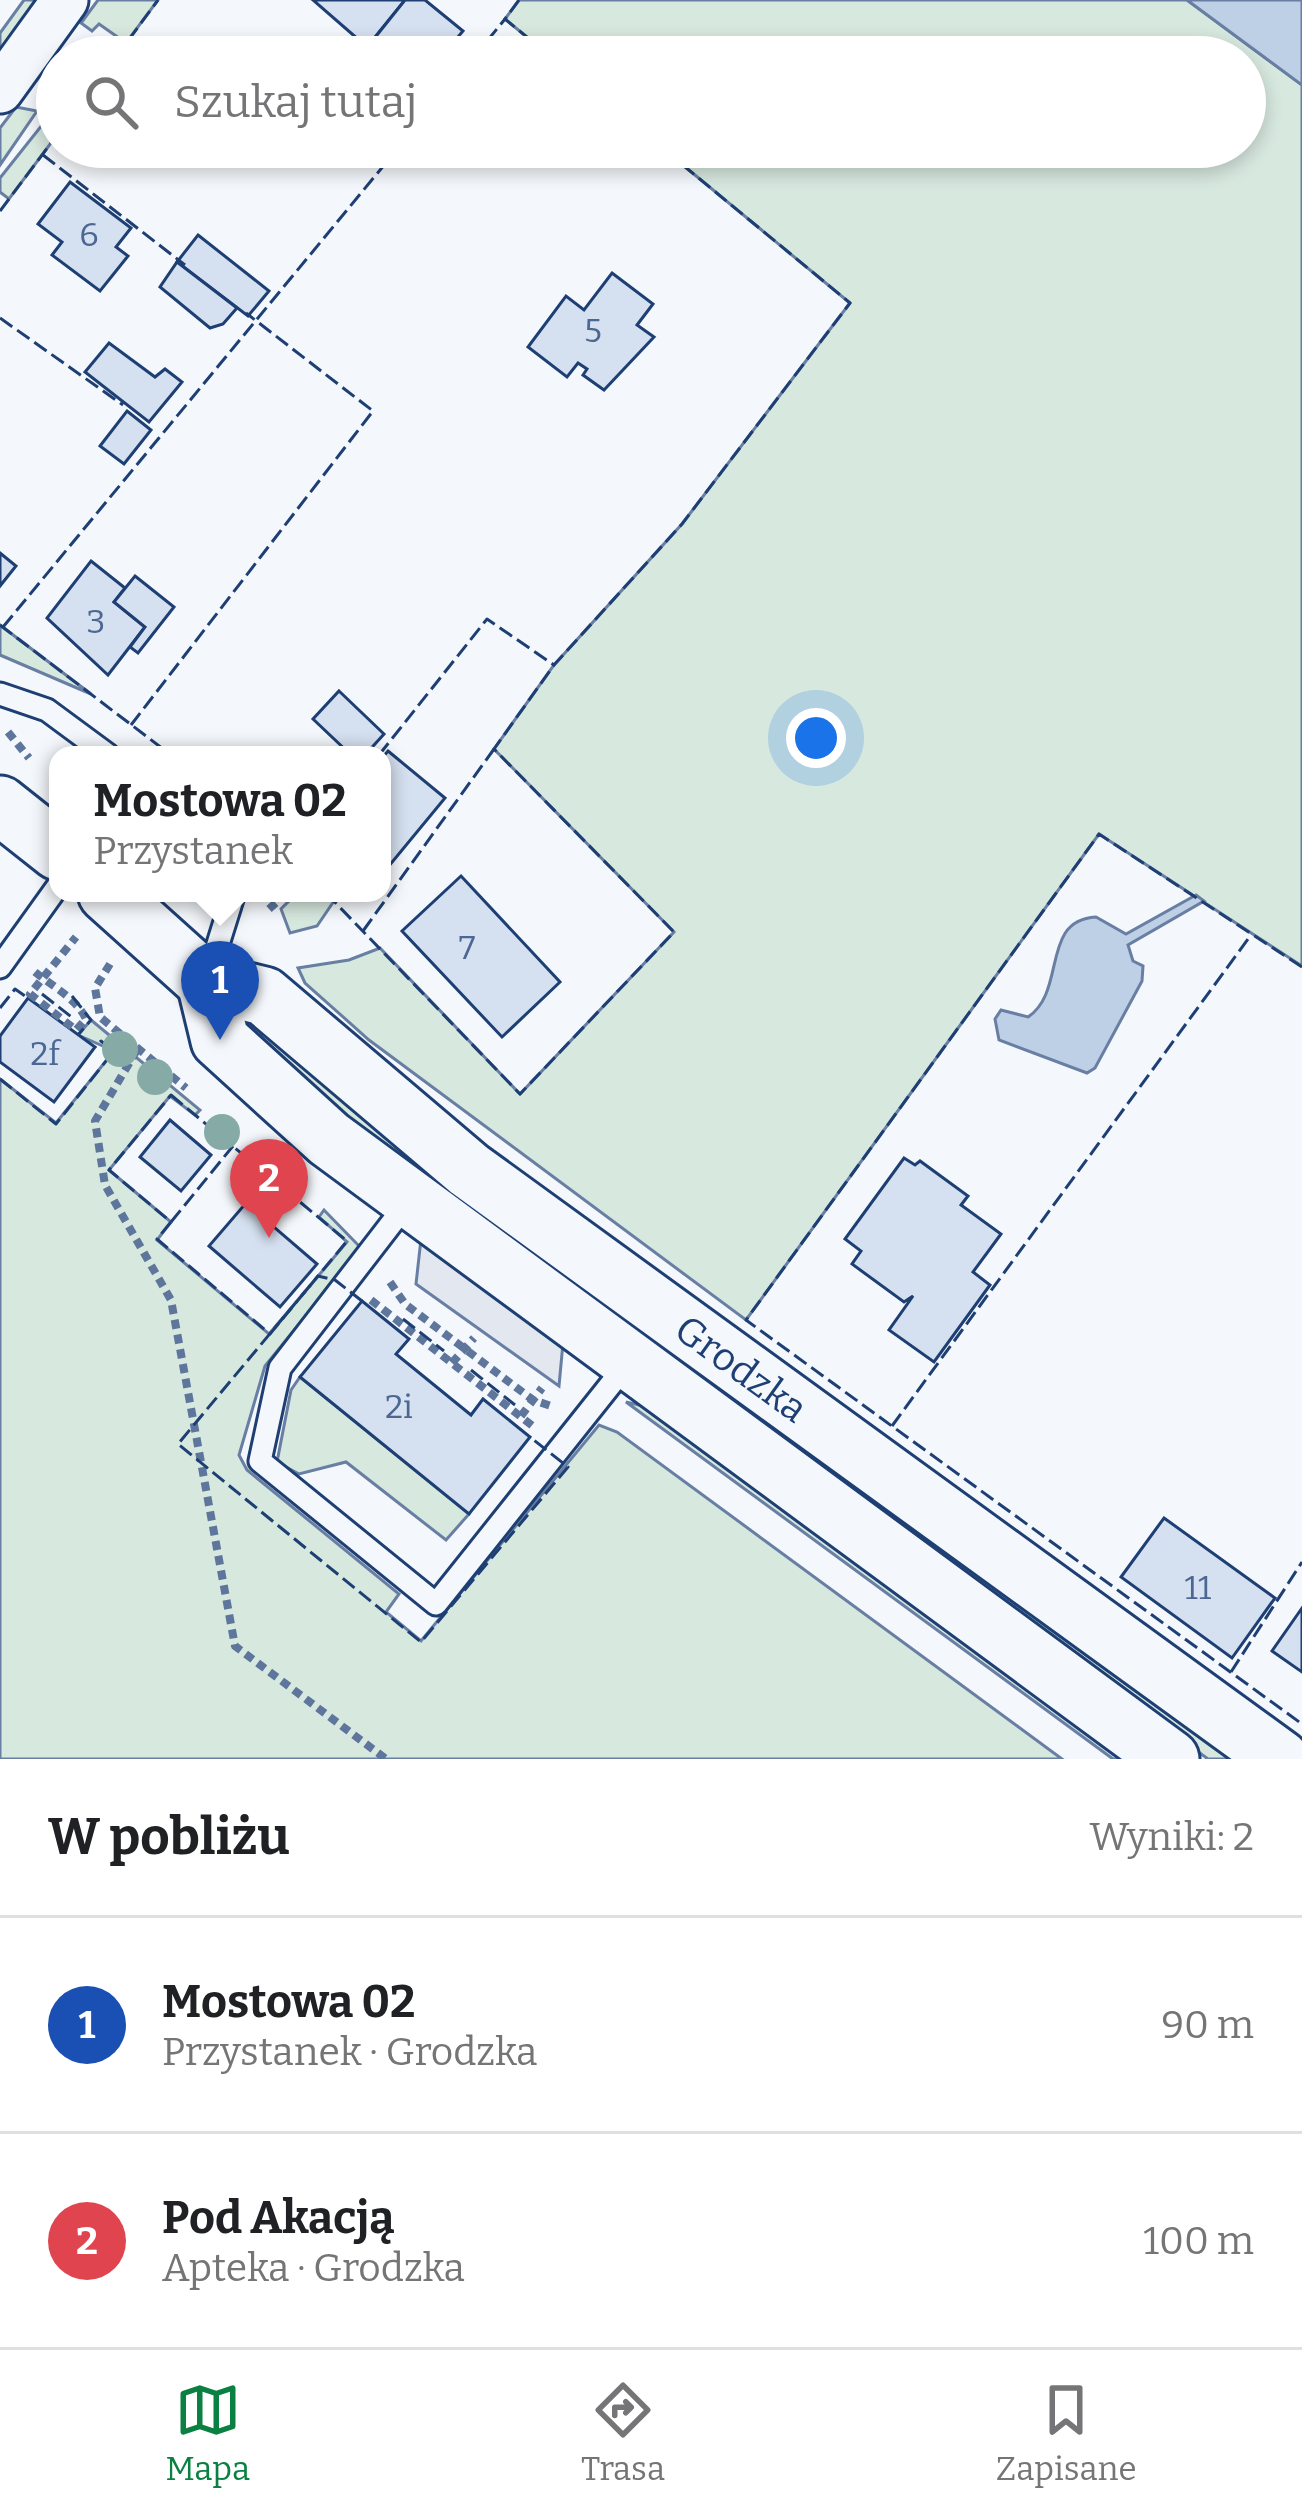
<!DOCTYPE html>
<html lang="pl">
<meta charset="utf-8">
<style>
:root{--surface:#fff;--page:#f6f6f6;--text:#202124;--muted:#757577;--line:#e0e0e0;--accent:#0b8043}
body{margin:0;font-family:Bitter,serif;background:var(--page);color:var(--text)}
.you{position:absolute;left:816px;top:738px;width:42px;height:42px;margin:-30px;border:9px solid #fff;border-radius:50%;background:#1a73e8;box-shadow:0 0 0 18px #1a73e833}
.badge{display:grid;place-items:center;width:78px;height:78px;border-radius:50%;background:var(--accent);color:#fff;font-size:39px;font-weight:700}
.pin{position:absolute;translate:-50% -99px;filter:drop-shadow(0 3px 6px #0008)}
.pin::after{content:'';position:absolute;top:63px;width:42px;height:36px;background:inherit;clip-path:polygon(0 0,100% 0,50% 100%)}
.popup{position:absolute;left:49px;top:746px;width:342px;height:156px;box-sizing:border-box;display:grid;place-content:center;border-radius:24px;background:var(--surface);filter:drop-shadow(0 3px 9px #0005);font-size:39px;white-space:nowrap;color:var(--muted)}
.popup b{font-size:45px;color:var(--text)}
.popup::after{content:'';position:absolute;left:50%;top:100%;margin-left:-24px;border:24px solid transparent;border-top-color:var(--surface)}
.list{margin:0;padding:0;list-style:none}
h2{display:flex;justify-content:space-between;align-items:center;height:156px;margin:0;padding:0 48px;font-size:51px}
h2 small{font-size:39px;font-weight:400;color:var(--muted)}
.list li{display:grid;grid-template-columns:78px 1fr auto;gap:36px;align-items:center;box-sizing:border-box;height:216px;padding:0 48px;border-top:3px solid var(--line)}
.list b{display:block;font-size:45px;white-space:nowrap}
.list p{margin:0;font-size:39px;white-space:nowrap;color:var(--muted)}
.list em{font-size:39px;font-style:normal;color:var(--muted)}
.icon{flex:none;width:66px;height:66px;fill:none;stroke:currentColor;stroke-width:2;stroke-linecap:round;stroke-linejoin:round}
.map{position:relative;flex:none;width:1302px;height:1759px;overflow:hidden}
.search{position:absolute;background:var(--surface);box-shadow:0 6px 18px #0003;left:36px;right:36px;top:36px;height:132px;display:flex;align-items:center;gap:30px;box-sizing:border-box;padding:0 42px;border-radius:66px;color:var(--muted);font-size:45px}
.sheet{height:588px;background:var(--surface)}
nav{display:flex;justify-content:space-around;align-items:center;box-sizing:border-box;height:168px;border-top:3px solid var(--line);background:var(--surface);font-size:33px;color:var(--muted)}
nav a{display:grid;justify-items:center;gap:6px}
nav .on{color:var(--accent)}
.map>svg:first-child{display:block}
</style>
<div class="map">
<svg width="1302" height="1759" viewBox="0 0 1302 1759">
<rect width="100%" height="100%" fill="#f4f7fb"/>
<g fill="#d7e8df" stroke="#687fa3" stroke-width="3">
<polygon points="24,0 43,0 0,56 0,33"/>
<polygon points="98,0 158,0 126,43 99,24 92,31 81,23"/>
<polygon points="519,0 1187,0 1302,85 1302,966 1099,834 746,1320 369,1040 305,983 298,968 349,960 380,948 520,1094 674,932 494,749 554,665 682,524 850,303 661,147 1245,147 1245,57 551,57 505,19"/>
<polygon points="16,107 37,111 0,165 0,128"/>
<polygon points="50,115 57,120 57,135 9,199 0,192 0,178"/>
<polygon points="0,625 91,694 0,655"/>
<polygon points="297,893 326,893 334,901 317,926 290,933 281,909"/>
<polygon points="91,1020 200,1110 195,1115 170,1096 109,1170 171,1222 157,1240 269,1334 347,1242 319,1217 324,1210 361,1248 265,1366 239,1455 247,1470 399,1594 386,1612 421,1641 599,1425 617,1432 1062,1759 0,1759 0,1079 56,1123 114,1051 78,1035"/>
<polygon points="264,1030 1240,1759 1208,1759 423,1185 259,1039"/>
<polygon points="300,1377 469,1514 446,1540 346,1462 299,1474 277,1462 291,1390"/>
<polygon points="626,1402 648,1407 1127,1759 1113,1759"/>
</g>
<polygon fill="#e3e8f0" stroke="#687fa3" stroke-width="3" points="421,1239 563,1343 559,1386 416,1284"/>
<g fill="#bed0e5" stroke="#687fa3" stroke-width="3">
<polygon points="1187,0 1302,0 1302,85"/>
<path d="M1196,895L1204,901L1128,945L1133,961L1143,966L1142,981L1095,1068L1087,1073L999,1040L995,1019L1001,1010L1028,1017C1067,991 1040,920 1096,917L1126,934Z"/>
</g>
<g fill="#d5e0f0" stroke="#1d3f73" stroke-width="3">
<polygon points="313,0 405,0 367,47"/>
<polygon points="405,0 425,0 463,31 441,57 394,57 373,40"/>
<polygon points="158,147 191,147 179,163"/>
<polygon points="70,182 131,228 116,247 128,256 100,291 52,255 62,242 38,224"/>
<polygon points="198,235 269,291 248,316 177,262"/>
<polygon points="177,262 237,308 223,324 210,328 160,287"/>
<polygon points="612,273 653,304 637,325 654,337 604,390 583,375 587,369 578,363 567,377 528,347 566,296 584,310"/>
<polygon points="109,343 155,377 165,369 182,382 149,422 85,372"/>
<polygon points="127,411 151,430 124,464 100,446"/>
<polygon points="0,553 16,566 0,586"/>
<polygon points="91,561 125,588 114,602 145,627 108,675 47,618"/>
<polygon points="135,576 174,607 138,653 130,647 145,627 114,602"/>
<polygon points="339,691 384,734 365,755 351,755 313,719"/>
<polygon points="388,751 445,798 384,872 382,758"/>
<polygon points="461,876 560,982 502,1037 402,931"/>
<polygon points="28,998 95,1047 54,1102 0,1062 0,1036"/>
<polygon points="170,1120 211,1155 181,1191 140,1157"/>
<polygon points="904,1158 915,1165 920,1161 968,1196 961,1205 1001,1234 973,1272 990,1285 934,1362 889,1330 913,1296 904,1302 852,1264 861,1251 845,1239"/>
<polygon points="246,1203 317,1264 280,1307 209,1246"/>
<polygon points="362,1301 409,1339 396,1354 471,1415 483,1399 530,1437 469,1514 300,1377"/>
<polygon points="1164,1518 1275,1598 1232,1658 1121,1577"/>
<polygon points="1302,1608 1302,1672 1272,1651"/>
</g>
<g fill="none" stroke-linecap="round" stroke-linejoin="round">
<g stroke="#1d3f73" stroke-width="27">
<g id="service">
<polyline points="0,694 47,710 108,755"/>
<polyline points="0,967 58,886"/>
<polyline points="208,976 234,893"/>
<polyline points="408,1202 280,1368 260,1461 436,1604 627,1364"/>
</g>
</g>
<g stroke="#1d3f73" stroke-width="51">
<polyline id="minor" points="0,90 65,0"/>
</g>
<g stroke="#1d3f73" stroke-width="63">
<g id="tertiary">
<polyline points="0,805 58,851"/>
<polyline points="107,893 206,982 264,996 469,1170 1280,1759"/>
<polyline points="206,982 220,1040 329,1139 1170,1759"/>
</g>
</g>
<g stroke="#5e769c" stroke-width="8" stroke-dasharray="9 6" stroke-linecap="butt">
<polyline points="8,732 29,758"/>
<polyline points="269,909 287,893"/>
<polyline points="110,964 95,988 100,1017 186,1088"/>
<path d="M35,972C52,986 77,999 86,1019L76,1030L30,994L76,937"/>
<polyline points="137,1050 95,1121 105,1185 171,1300 235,1646 386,1759"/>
<polyline points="390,1282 405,1304 533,1400 551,1406"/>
<polyline points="371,1300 534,1427"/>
<polyline points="452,1363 474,1338"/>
<polyline points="521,1416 542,1388"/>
</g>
<use href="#service" stroke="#f4f7fb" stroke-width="21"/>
<use href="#minor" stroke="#f4f7fb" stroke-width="45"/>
<use href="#tertiary" stroke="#f4f7fb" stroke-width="57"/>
<g stroke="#1d3f73" stroke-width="3" stroke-dasharray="15 6" stroke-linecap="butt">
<polyline points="519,0 505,19 551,57"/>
<polyline points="116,57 158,0"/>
<polyline points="474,57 505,19"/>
<polyline points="43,155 185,265"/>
<polyline points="0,211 57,135"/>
<polyline points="0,318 123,405"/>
<polyline points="0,625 171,755"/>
<polyline points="3,627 399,147"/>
<polyline points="131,725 373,411 246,313"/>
<polyline points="379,755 487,619 554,665"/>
<polyline points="326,893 520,1094 674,932 494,749 554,665 682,524 850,303 661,147"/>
<polyline points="363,931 494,749"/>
<polyline points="1302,967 1099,834 746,1320 1302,1724"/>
<polyline points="42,994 74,1019"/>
<polyline points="72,996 91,1020 78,1035"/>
<polyline points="0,1008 15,989 28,998"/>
<polyline points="0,1079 56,1124 114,1051 101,1041 95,1047"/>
<polygon points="171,1095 347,1241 270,1334 157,1239 171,1222 109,1170"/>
<polyline points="171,1222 233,1146"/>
<polyline points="362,1301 335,1280 318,1276 178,1444 421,1642 568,1467 530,1437"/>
<polyline points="403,1319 444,1351"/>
<polyline points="471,1370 515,1405"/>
<polyline points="892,1426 1251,935"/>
<polyline points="1231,1672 1302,1562"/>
</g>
</g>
<g fill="#86aba6">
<circle cx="120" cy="1049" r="18"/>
<circle cx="155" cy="1077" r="18"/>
<circle cx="222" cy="1132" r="18"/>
</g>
<g text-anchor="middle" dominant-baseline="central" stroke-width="9" stroke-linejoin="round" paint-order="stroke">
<g font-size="33" fill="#4b6792">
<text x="89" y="235">6</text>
<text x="593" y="331">5</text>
<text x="96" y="622">3</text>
<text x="467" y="948">7</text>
<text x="45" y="1054">2f</text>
<text x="399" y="1407">2i</text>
<text x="1198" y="1588">11</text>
</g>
<g font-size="39" fill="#1d3f73" stroke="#f4f7fb">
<text transform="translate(741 1369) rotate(36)">Grodzka</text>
</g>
</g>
</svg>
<div class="you"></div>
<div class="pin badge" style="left:220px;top:1040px;background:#1a4fb4">1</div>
<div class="popup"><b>Mostowa 02</b>Przystanek</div>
<div class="pin badge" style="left:269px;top:1238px;background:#e0444e">2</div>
<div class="search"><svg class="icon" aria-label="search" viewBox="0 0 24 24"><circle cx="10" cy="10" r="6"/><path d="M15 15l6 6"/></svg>Szukaj tutaj</div>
</div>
<section class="sheet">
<h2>W pobliżu<small>Wyniki: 2</small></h2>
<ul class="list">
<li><span class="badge" style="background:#1a4fb4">1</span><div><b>Mostowa 02</b><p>Przystanek · Grodzka</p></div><em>90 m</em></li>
<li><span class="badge" style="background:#e0444e">2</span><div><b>Pod Akacją</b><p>Apteka · Grodzka</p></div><em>100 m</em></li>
</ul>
</section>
<nav>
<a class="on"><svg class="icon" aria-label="map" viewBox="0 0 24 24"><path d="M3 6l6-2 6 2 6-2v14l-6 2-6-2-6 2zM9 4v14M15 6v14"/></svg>Mapa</a>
<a><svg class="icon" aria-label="directions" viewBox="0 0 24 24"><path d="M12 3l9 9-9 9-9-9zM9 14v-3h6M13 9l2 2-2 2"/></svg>Trasa</a>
<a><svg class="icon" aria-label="saved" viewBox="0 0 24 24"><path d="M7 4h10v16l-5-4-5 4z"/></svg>Zapisane</a>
</nav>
